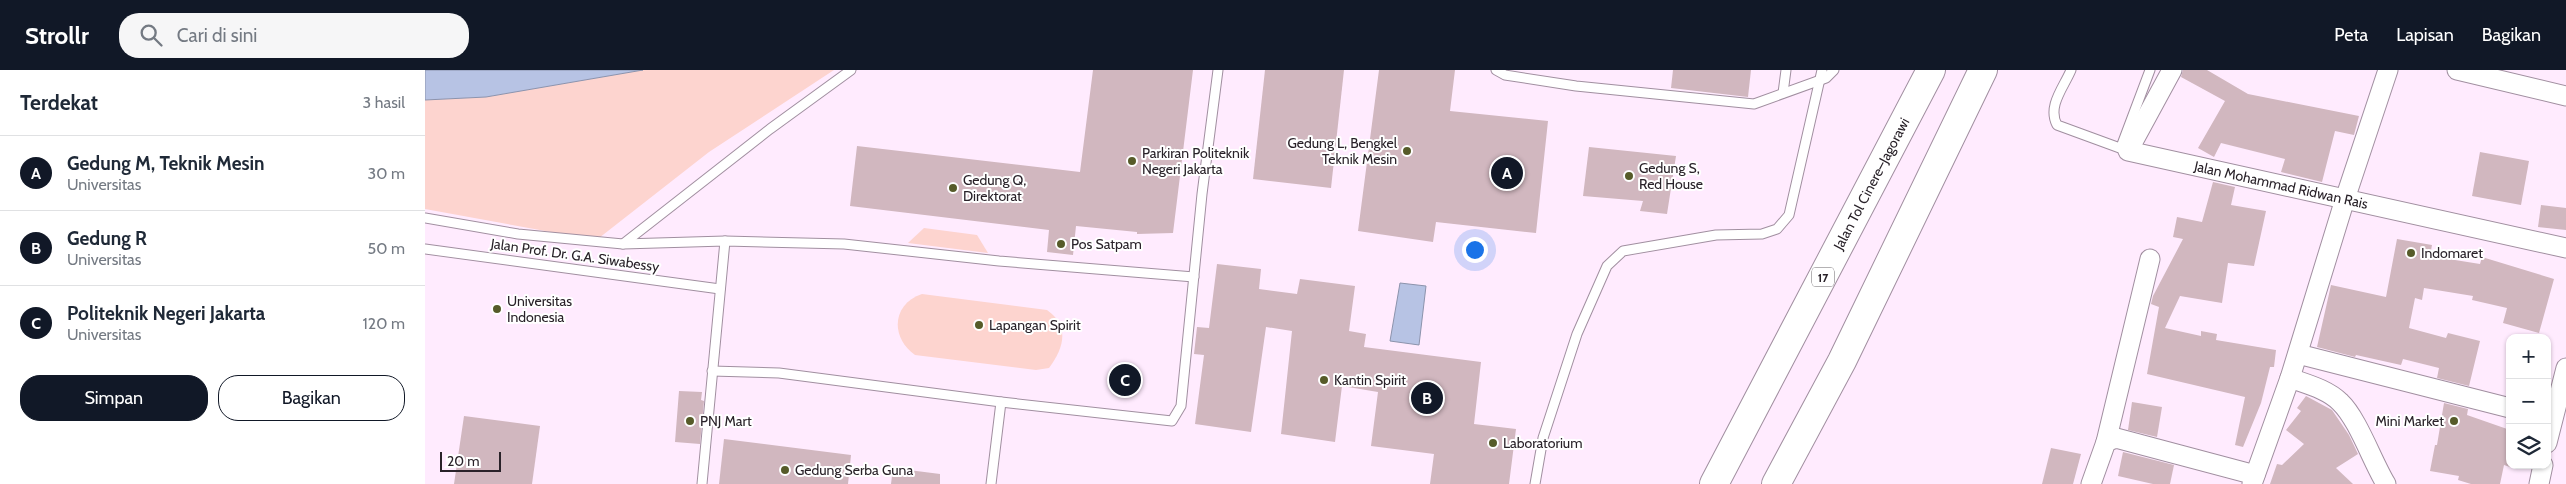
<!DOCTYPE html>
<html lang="id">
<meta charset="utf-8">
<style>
:root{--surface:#fff;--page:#f6f6f7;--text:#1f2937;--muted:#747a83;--line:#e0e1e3;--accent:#111827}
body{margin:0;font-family:Cabin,sans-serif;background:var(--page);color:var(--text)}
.controls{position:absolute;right:15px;bottom:15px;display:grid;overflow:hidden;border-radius:10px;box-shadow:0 1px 4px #0004}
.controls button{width:45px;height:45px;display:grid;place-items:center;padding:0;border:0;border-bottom:1px solid var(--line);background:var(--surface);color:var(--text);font:25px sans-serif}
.scale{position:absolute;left:15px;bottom:12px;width:61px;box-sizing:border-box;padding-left:5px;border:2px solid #292229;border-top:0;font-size:14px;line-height:18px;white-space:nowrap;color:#292229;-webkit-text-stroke:4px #fff;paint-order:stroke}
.you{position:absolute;left:1049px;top:179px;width:18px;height:18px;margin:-12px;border:4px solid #fff;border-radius:50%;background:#1a73e8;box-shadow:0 0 0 8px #1a73e833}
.badge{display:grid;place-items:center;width:32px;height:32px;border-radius:50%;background:var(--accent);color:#fff;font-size:16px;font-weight:700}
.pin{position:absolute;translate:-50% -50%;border:2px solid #fff;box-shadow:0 1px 5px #0006}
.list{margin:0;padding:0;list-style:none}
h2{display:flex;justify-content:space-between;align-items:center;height:65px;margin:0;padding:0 20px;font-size:21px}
h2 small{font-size:16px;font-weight:400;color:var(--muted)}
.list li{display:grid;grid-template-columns:32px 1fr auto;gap:15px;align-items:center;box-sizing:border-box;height:75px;padding:0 20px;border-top:1px solid var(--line)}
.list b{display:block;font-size:19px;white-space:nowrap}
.list p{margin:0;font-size:16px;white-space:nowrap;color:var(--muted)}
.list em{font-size:16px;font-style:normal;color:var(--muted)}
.actions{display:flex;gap:10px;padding:15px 20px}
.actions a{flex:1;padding:11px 0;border:1px solid var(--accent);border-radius:20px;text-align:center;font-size:18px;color:var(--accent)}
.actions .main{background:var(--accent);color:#fff}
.icon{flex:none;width:28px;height:28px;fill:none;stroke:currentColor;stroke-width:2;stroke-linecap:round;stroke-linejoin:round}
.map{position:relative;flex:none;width:2141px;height:414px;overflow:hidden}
header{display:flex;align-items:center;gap:30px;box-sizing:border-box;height:70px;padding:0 25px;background:var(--accent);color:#fff}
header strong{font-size:24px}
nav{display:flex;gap:28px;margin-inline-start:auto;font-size:18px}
.search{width:350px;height:45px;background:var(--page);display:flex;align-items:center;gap:12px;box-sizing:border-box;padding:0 18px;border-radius:20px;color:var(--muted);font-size:19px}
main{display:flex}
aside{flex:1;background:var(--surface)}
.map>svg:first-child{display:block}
</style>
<header>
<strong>Strollr</strong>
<div class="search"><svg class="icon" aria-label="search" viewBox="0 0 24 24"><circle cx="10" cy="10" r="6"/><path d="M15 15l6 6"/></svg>Cari di sini</div>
<nav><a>Peta</a><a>Lapisan</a><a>Bagikan</a></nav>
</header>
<main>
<aside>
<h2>Terdekat<small>3 hasil</small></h2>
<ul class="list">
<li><span class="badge">A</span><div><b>Gedung M, Teknik Mesin</b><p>Universitas</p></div><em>30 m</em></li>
<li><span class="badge">B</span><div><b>Gedung R</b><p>Universitas</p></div><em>50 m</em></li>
<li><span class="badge">C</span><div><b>Politeknik Negeri Jakarta</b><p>Universitas</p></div><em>120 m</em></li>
</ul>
<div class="actions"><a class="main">Simpan</a><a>Bagikan</a></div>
</aside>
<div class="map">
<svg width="2141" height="414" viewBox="0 0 2141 414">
<rect width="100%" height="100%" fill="#ffebfe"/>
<g fill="#fdd4cf">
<polygon points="218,0 409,0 284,82 174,168 159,168 0,139 0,30 61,27"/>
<polygon points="499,158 552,165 563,183 483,173"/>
<path d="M497,224L622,240C645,256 639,278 624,298L611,300L490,285C465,267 467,234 497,224Z"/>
</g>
<g fill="#b7c3e4" stroke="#8c93ac">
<polygon points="0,0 218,0 61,27 0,30"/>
<polygon points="975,213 1001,216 994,275 965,271"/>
</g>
<g fill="#d1b7bf">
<polygon points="668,0 768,0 748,163 712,164 712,162 651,156 648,185 622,182 624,160 425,136 432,76 655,102"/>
<polygon points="840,0 919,0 906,118 828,109"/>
<polygon points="954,0 1030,0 1025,41 1123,51 1111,163 1011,152 1008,172 933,161"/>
<polygon points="1248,0 1326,0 1323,27 1246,18"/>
<polygon points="1758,0 1782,0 1823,24 1934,46 1929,65 1910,61 1897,112 1856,102 1860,89 1796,73 1789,87 1773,78 1800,31 1756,7"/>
<polygon points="1164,77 1251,86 1242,144 1215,141 1218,131 1158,126"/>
<polygon points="2055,82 2104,91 2096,135 2047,126"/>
<polygon points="1788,112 1810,117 1806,135 1841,141 1829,196 1803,193 1797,233 1755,226 1740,258 1776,266 1776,261 1792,264 1791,270 1851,280 1849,297 1845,297 1836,333 1818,377 1810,375 1820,327 1722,304 1734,237 1726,234 1728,226 1758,169 1748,167 1752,147 1777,152"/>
<polygon points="2116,135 2141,138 2141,160 2113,157"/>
<polygon points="1972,169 2007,175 2005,186 2055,194 2057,187 2129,209 2114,263 2078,253 2082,238 2047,230 2048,226 1999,218 1997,230 1990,228 1984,258 2021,268 2023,263 2055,271 2044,316 2012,308 2014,298 1978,289 1976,295 1931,285 1930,287 1892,277 1906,215 1961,227"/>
<polygon points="792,194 836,199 834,219 872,224 875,209 930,216 924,261 941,264 939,277 1056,292 1049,354 1091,359 1084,414 1005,414 1009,384 946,376 953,322 917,316 910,372 856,364 867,261 841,257 826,362 770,354 779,285 769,284 772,257 784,258"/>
<polygon points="254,321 277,322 276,330 279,331 275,374 250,372"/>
<polygon points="1881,326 1907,340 1924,365 1933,384 1911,398 1928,414 1845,414 1852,394 1857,395 1879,374 1861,360 1876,341 1872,338"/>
<polygon points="1707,332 1737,337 1732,367 1703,360"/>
<polygon points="2019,333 2043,339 2042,345 2085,360 2085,397 2079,395 2075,414 2046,414 2033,410 2034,406 2005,401 2010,375 2012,375"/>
<polygon points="39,346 115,356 107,414 29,414"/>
<polygon points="299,369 426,385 423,414 294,414"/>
<polygon points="1626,378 1656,384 1648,414 1617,414"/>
<polygon points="1698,382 1749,395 1745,414 1728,414 1693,406"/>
<polygon points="468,398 515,404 515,414 466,414"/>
</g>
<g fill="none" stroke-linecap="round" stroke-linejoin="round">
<g stroke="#a18fa0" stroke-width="11">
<g id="service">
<polyline points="1071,0 1080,5 1151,16 1329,34 1401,8 1409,0"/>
<path d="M1646,0C1639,17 1622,36 1632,55L1703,81"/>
<polyline points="1358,23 1361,0"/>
<polyline points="1696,77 1725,0"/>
<polyline points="0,148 93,164 198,174 300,171 419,174 574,191 769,207"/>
<polyline points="198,174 345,59 426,0"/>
<polyline points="0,179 295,219"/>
<polyline points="287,301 354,303 576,332 747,351 756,336 777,124 793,0"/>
<polyline points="277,414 300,171"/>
<polyline points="566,414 576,332"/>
<polyline points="1110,414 1118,368 1152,264 1182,196 1198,181 1291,165 1337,164 1352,159 1364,145 1397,0"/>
</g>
</g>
<g stroke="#a18fa0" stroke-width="21">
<g id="minor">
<path id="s1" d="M1747,0L1703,81L2141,178"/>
<polyline points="2032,0 2141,26"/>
<polyline points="1873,284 2085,338"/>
<path d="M1865,308C1881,314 1902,319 1915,332C1933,349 1947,391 1961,414"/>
<polyline points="1681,372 1725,189"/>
<polyline points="2122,373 2141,298"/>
<polyline points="1666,414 1681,372 1691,368 1830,405"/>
<polyline points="1827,414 1865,308 1920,129 1963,0"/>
<polyline points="2114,414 2118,395"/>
</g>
</g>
<g stroke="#a18fa0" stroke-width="30">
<g id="motorway">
<path id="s2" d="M1289,414L1506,0"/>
<polyline points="1351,414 1417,291 1558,0"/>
</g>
</g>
<use href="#service" stroke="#fff" stroke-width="9"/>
<use href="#minor" stroke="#fff" stroke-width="19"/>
<use href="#motorway" stroke="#fff" stroke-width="28"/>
</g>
<g fill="#565b29" stroke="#fff" stroke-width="2">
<circle cx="982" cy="81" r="5"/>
<circle cx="707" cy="91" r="5"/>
<circle cx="1204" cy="106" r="5"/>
<circle cx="528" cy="118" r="5"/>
<circle cx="636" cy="174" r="5"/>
<circle cx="1986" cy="183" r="5"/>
<circle cx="72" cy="239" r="5"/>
<circle cx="554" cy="255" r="5"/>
<circle cx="899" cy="310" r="5"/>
<circle cx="265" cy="351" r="5"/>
<circle cx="2029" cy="351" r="5"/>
<circle cx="1068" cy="373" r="5"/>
<circle cx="360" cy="400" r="5"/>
</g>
<g text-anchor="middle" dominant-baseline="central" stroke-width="4" stroke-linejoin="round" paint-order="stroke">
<rect fill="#fff" stroke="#696469" stroke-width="1" x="1387" y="197.5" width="22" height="19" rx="4"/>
<g font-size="12" font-weight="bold" fill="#292229">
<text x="1398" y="207">17</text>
</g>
<g font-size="14" fill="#292229" stroke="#fff" text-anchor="start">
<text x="972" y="73" text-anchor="end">Gedung L, Bengkel<tspan x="972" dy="16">Teknik Mesin</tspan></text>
<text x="717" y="83">Parkiran Politeknik<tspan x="717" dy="16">Negeri Jakarta</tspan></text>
<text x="1214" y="98">Gedung S,<tspan x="1214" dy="16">Red House</tspan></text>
<text x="538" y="110">Gedung Q,<tspan x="538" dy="16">Direktorat</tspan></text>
<text x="646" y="174">Pos Satpam</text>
<text x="1996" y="183">Indomaret</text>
<text x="82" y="231">Universitas<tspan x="82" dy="16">Indonesia</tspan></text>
<text x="564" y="255">Lapangan Spirit</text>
<text x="909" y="310">Kantin Spirit</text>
<text x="275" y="351">PNJ Mart</text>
<text x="2019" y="351" text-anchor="end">Mini Market</text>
<text x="1078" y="373">Laboratorium</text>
<text x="370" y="400">Gedung Serba Guna</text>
</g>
<g font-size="14" fill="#292229" stroke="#fff">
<text stroke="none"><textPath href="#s2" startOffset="339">Jalan Tol Cinere–Jagorawi</textPath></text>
<text stroke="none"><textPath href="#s1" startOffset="249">Jalan Mohammad Ridwan Rais</textPath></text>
<text transform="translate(150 185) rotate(8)">Jalan Prof. Dr. G.A. Siwabessy</text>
</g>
</g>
</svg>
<div class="controls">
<button>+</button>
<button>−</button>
<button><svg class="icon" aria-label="layers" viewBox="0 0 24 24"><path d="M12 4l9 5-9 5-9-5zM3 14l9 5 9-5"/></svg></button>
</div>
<div class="scale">20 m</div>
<div class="you"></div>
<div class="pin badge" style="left:1082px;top:103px">A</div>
<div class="pin badge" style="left:1002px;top:328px">B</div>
<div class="pin badge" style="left:700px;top:310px">C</div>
</div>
</main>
